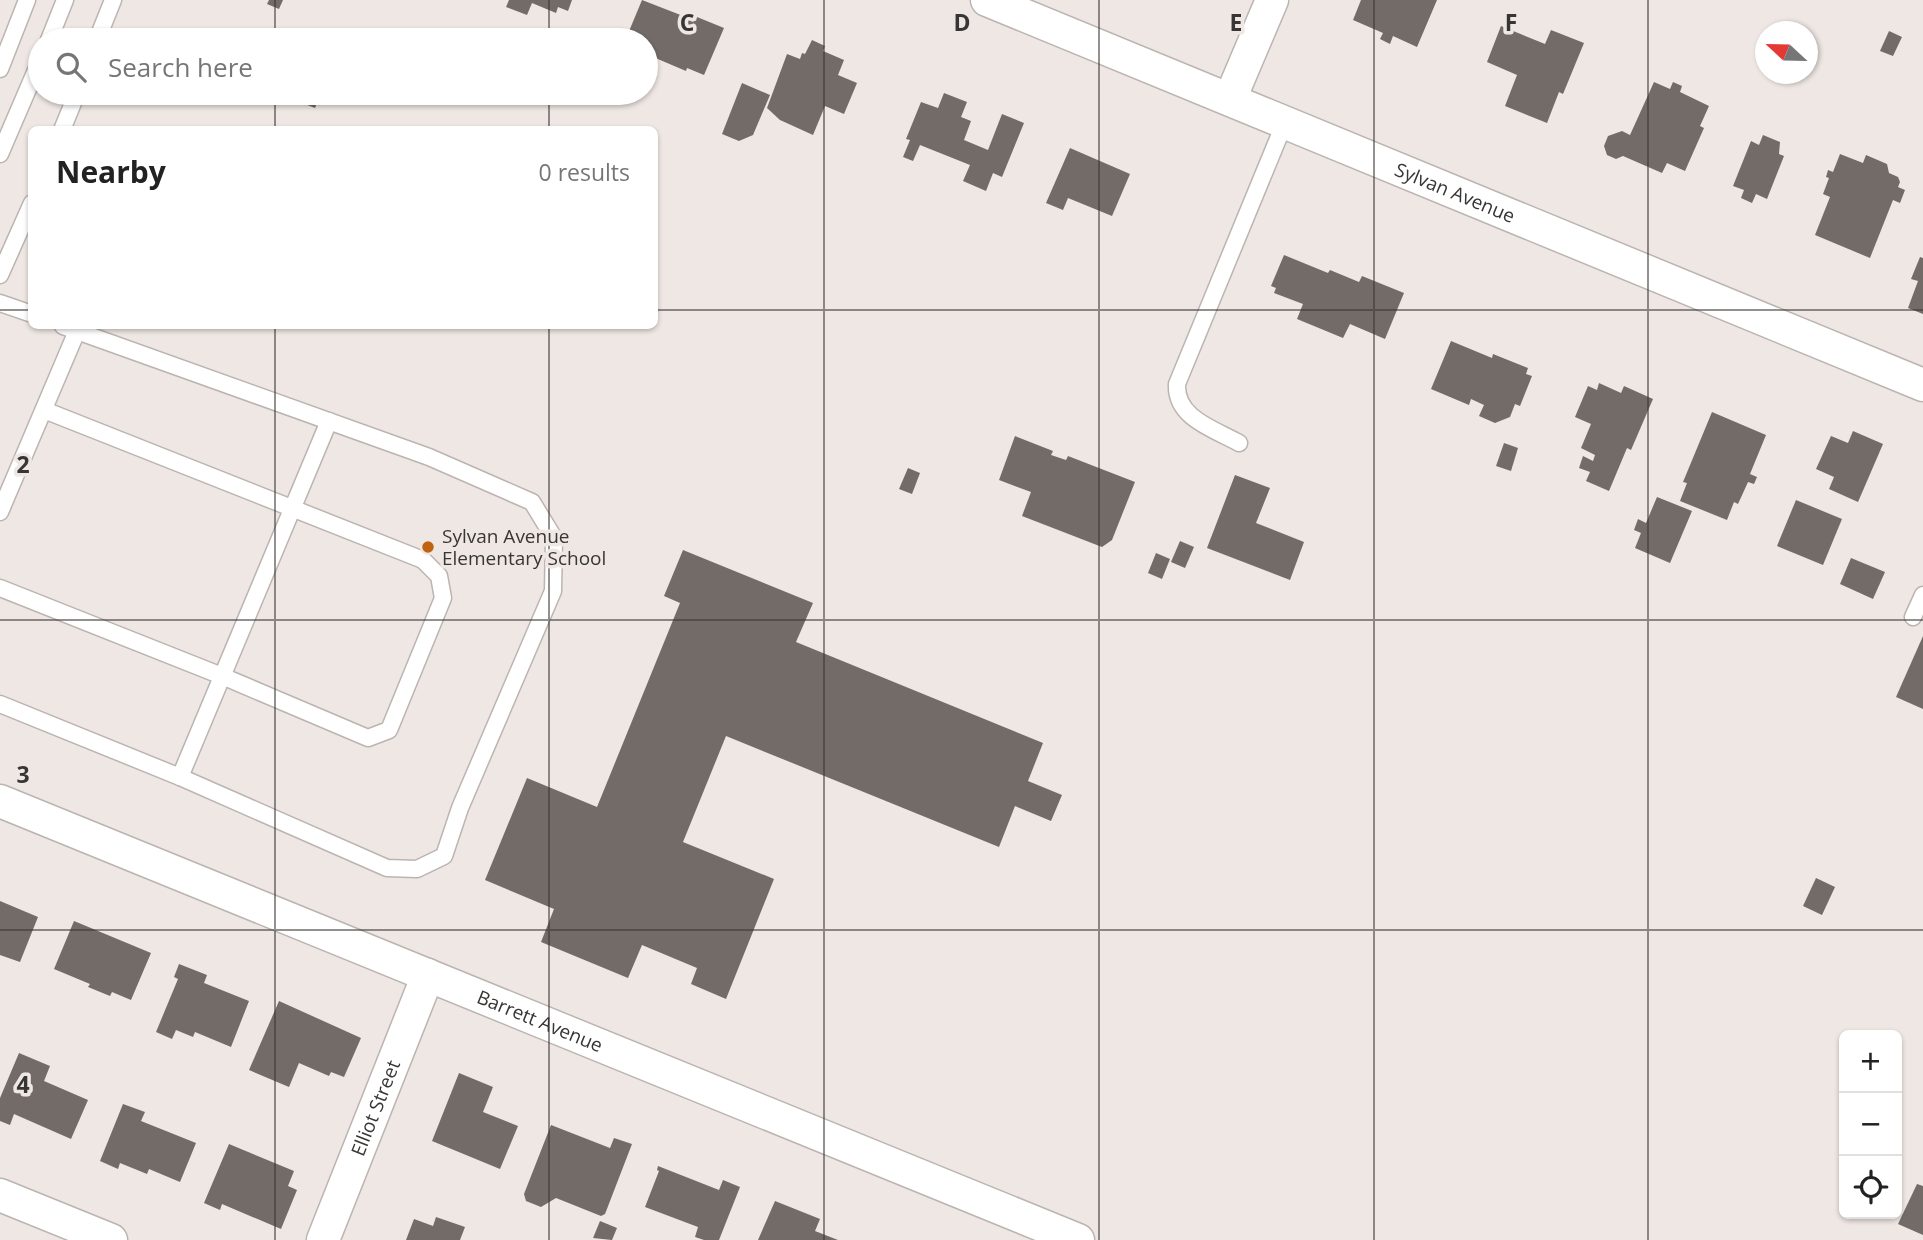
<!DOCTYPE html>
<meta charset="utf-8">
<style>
:root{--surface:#fff;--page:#f2f2f2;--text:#222;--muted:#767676;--line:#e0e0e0}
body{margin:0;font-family:"Open Sans",sans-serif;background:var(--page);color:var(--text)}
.controls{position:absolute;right:21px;bottom:21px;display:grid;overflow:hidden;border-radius:10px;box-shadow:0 2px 5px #0004}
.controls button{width:63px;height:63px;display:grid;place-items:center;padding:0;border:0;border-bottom:2px solid var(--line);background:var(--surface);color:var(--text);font:35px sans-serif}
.compass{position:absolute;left:1755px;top:21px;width:63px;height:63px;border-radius:50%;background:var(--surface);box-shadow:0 2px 5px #0004;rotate:292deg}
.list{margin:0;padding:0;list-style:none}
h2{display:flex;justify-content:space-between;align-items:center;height:91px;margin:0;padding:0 28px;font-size:30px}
h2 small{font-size:23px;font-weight:400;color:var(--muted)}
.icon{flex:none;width:38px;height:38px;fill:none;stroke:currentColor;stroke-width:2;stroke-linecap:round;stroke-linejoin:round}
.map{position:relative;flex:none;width:1923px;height:1240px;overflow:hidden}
.search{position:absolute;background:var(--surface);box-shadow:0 2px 5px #0004;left:28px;top:28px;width:630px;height:77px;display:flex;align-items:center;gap:18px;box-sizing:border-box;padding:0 24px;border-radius:38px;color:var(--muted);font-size:26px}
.panel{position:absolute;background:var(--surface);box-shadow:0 2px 5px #0004;left:28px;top:126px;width:630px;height:203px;border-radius:10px}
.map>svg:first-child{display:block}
</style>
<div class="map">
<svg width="1923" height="1240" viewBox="0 0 1923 1240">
<rect width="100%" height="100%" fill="#efe7e3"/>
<g fill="#726b68">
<polygon points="269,0 283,0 279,9 267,4"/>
<polygon points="509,0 572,0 568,11 558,7 556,13 532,3 527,15 506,7"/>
<polygon points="642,0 696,21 697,17 724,28 704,75 687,68 686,71 646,54 646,40 627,36"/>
<polygon points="1361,0 1437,0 1417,47 1393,36 1390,44 1380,39 1383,33 1353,20"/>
<polygon points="1501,26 1545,44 1551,30 1584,43 1563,94 1559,92 1547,123 1505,106 1517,75 1487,62"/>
<polygon points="1889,31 1902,37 1893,56 1880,51"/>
<polygon points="812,40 825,46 823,51 844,60 838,75 857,83 844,114 825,106 813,135 780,120 767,108 787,54 800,59 802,53 805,54"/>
<polygon points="1654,82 1670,89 1673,82 1682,86 1680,92 1709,106 1700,126 1704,128 1685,171 1667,163 1662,173 1623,156 1616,159 1607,155 1604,146 1608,136 1622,131 1630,135"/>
<polygon points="742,83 770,95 753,135 739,141 722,134"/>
<polygon points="277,93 321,93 315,108"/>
<polygon points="944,93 967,102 961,117 971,121 964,140 988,150 1002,114 1024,123 1002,177 993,173 986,191 963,181 970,165 920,145 913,161 903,157 910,140 906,139 921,102 938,108"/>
<polygon points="1763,135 1780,142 1779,154 1784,156 1767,199 1756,194 1752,203 1741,198 1744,190 1733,186 1751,141 1759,145"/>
<polygon points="1070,148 1130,174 1112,216 1068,198 1063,210 1046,203"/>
<polygon points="1840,154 1863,163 1866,155 1887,164 1889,173 1898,177 1900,182 1898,187 1905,190 1900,203 1893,200 1870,258 1815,235 1830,197 1823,194 1829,178 1826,177 1828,170 1833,172"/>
<polygon points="1284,255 1328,273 1330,270 1359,282 1362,276 1404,293 1385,339 1350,324 1343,338 1297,319 1303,304 1274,293 1276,288 1271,286"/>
<polygon points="1920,257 1923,258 1923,314 1908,308 1918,281 1911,279"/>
<polygon points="1451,341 1492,358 1493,354 1528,368 1526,374 1532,376 1520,406 1515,404 1510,417 1495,423 1479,416 1484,405 1471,399 1469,405 1431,389"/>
<polygon points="1599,383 1621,393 1624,386 1653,399 1631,450 1627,448 1609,491 1586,481 1590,472 1579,468 1583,456 1593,461 1595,455 1581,448 1591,424 1575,417 1588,386 1597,390"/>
<polygon points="1712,412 1766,435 1750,474 1757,477 1754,484 1748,482 1738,504 1734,502 1727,520 1680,501 1687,483 1683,482"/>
<polygon points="1853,431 1883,444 1858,502 1829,489 1834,477 1816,469 1831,436 1848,443"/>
<polygon points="1015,436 1053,451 1051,455 1066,460 1068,456 1135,482 1112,540 1102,547 1022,516 1031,492 999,480"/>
<polygon points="1504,443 1518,448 1511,471 1496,466"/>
<polygon points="908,468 920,473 912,494 899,489"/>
<polygon points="1235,475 1270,488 1256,523 1304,542 1290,580 1207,548"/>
<polygon points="1657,497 1692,511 1670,563 1635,548 1641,533 1634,530 1638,519 1646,523"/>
<polygon points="1796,500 1842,519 1823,565 1777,546"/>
<polygon points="1180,541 1194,547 1185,568 1171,562"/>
<polygon points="683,550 813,603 796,642 1043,743 1028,781 1062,795 1051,821 1015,806 999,847 726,736 683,842 774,879 726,999 691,984 697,968 642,945 628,978 541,942 554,909 485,880 527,778 597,807 680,603 664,596"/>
<polygon points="1156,553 1170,559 1162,579 1148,573"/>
<polygon points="1851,558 1885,572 1873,599 1840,584"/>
<polygon points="1923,636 1923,709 1896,697"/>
<polygon points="1816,878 1835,887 1822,915 1803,906"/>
<polygon points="0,901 38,917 20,962 0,955"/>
<polygon points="74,921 151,953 131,1000 112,992 110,996 88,987 90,984 54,969"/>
<polygon points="179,964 207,975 204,983 249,1001 231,1047 195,1032 193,1037 176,1030 172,1039 156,1032 178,979 174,977"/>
<polygon points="279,1001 361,1038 344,1077 331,1072 329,1076 299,1063 289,1087 249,1070"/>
<polygon points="19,1053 50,1066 44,1081 88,1100 71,1139 14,1114 10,1125 0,1121 0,1098"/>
<polygon points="459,1073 493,1087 483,1112 518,1126 500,1169 432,1141"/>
<polygon points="123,1104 145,1112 141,1121 196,1143 180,1182 149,1169 147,1174 120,1163 118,1169 100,1161"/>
<polygon points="551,1125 610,1148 614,1138 632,1144 605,1214 601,1216 556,1198 541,1207 526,1201 524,1194"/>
<polygon points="229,1144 294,1171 288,1186 297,1190 281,1229 222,1204 220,1210 204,1203"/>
<polygon points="658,1166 719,1190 723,1180 740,1187 719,1240 704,1240 695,1237 698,1227 645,1207 659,1171 657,1170"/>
<polygon points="1917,1184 1923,1186 1923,1235 1898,1224"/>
<polygon points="775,1201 820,1219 815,1231 838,1240 758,1240"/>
<polygon points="436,1217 465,1227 460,1240 406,1240 414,1219 433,1226"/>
<polygon points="600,1221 617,1228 612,1240 593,1238"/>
</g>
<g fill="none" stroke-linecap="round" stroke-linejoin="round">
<g stroke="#bbb4b0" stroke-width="19">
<g id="lane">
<polyline points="49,40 65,0"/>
<polyline points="97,40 113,0"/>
<polyline points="0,69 27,0"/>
<polyline points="62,130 77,93"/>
<polyline points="0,154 40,61"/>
<polyline points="0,275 32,203"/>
<polyline points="0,303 32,314"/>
<path d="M1239,443C1214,429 1175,418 1177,384L1285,122"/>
<polyline points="0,512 77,331"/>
<polyline points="0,588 222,676 368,738 389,730 443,598 439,576 423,560 44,410"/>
<polyline points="1913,617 1923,595"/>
<polyline points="0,704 180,777 387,868 417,869 444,856 460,808 553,591 554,538 532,502 429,457 63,326"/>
<polyline points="180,777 329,421"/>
</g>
</g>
<g stroke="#bbb4b0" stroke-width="35">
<g id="street">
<path id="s1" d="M987,0L1923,385"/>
<polyline points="1230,99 1272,0"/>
<path id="s2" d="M0,801L1078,1240"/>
<polyline points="0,1195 111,1240"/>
<path id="s3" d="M323,1240L428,975"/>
</g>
</g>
<use href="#lane" stroke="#fff" stroke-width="16"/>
<use href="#street" stroke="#fff" stroke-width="32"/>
</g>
<path fill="none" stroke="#383634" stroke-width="2" stroke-opacity="0.55" d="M275,0V40M549,0V40M824,0V1240M1099,0V1240M1374,0V1240M1648,0V1240M275,93V130M549,93V130M0,310H32M654,310H1923M275,326V1240M549,326V1240M0,620H1923M0,930H1923"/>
<circle fill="#bf6312" stroke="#efe7e3" stroke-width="2.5" cx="428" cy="547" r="7"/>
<g text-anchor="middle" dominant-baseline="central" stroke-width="7" stroke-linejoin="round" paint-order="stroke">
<g font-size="19" fill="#383634" stroke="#efe7e3">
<text stroke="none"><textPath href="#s1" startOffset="506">Sylvan Avenue</textPath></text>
<text stroke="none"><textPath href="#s2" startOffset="583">Barrett Avenue</textPath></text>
<text stroke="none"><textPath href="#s3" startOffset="142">Elliot Street</textPath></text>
</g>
<g font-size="19" fill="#383634" stroke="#efe7e3" text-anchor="start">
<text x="442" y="536">Sylvan Avenue<tspan x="442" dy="22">Elementary School</tspan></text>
</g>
</g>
<g font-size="23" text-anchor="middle" font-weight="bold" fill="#383634" stroke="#efe7e3" stroke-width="7" stroke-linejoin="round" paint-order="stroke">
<text x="687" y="31">C</text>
<text x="962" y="31">D</text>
<text x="1236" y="31">E</text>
<text x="1511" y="31">F</text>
<text x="23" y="473">2</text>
<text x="23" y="783">3</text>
<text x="23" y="1093">4</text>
</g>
</svg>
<div class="controls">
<button>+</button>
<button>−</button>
<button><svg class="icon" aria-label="locate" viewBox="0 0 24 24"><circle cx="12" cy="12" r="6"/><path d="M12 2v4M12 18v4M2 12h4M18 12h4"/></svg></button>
</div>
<svg class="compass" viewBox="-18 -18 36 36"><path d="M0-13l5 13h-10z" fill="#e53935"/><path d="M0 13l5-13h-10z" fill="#767676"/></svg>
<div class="search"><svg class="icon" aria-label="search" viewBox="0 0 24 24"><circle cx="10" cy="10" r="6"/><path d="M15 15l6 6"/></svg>Search here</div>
<section class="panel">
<h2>Nearby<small>0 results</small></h2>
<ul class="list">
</ul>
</section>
</div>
